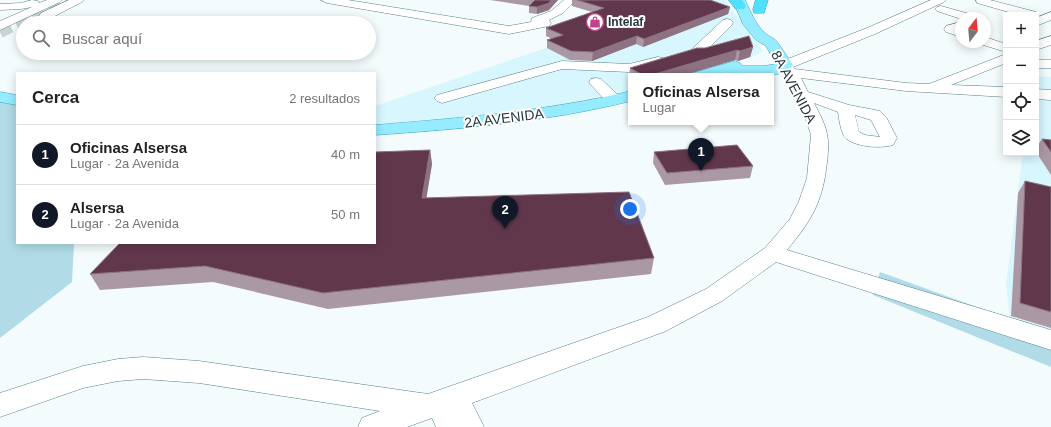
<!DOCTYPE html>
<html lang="es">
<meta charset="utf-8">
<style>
:root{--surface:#fff;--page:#f2f2f2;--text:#222;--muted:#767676;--line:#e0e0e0;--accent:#111827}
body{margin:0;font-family:Arial,sans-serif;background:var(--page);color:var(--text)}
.controls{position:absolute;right:12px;top:12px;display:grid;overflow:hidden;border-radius:0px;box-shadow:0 2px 10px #0003}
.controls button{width:36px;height:36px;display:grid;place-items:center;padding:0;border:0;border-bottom:1px solid var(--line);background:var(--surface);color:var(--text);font:20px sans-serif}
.compass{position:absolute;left:955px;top:12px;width:36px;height:36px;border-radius:50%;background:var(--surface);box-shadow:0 2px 10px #0003;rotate:16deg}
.you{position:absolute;left:630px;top:209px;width:14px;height:14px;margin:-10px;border:3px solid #fff;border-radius:50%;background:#1a73e8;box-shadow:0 0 0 6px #1a73e833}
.badge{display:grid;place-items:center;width:26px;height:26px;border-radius:50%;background:var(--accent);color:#fff;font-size:13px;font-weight:700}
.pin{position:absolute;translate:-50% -33px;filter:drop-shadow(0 1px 2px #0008)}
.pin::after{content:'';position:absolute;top:21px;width:14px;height:12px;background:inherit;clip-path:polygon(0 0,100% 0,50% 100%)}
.popup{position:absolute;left:628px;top:73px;width:146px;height:52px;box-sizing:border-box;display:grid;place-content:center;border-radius:0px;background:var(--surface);filter:drop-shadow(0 1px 3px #0005);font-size:13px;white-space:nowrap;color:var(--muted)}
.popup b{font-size:15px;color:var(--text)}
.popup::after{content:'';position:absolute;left:50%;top:100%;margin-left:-8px;border:8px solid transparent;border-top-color:var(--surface)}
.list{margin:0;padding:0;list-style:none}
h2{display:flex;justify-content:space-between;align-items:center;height:52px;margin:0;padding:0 16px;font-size:17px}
h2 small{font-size:13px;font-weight:400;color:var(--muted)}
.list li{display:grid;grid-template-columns:26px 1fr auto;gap:12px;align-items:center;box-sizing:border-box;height:60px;padding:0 16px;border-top:1px solid var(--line)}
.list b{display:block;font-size:15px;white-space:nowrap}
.list p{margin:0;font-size:13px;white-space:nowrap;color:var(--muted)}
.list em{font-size:13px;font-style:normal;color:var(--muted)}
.icon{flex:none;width:22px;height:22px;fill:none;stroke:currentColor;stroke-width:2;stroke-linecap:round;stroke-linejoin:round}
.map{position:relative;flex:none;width:1051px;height:427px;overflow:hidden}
.search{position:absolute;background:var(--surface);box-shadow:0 2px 10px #0003;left:16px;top:16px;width:360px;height:44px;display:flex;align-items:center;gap:10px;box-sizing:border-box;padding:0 14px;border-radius:22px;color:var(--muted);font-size:15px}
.panel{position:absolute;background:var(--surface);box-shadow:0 2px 10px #0003;left:16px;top:72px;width:360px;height:172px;border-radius:0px}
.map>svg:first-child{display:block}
</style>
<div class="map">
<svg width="1051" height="427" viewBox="0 0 1051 427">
<rect width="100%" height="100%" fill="#f3fbfd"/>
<g fill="#d8f6fd">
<polygon points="687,0 725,0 763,51 754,56 684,76 631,76 631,90 554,106 421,122 375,124 375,106"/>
<polygon points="1036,76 1051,77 1051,330 1010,319 1006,284 1023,153 1036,153"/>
</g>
<g fill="#b1dce7">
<polygon points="0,101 17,104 17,243 74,243 72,282 0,338"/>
<polygon points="880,272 1010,319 1051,330 1051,367 873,295"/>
</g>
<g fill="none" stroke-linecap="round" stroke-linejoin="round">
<polyline stroke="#cad4d6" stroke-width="12" stroke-dasharray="12 6" stroke-linecap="butt" points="0,32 68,0"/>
<g stroke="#587f88" stroke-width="1">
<g id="minor">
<polygon points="32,0 38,1 39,3 47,0 62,0 60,2 0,30 0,21 32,7 21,9 0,10 0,4 21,3"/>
<polygon points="69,0 84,0 82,2 49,19 41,19 39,16 41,13"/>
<polygon points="321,0 348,0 509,26 531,22 532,18 551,11 564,0 576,0 563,13 549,20 551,23 549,26 509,34 327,3"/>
<path d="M931,0H946L944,2L875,34L793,67L795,69L906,83L929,84L1006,54V63L951,85L1006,87V97L906,91L801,78L808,92L849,105L880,111L886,117L897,138L893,145C881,149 848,147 843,134C840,127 839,119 838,112L814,103C819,113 825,123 827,134C829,143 828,153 827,162C823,201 812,220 787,250L1051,330V350L776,262L722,301L666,331L472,403L484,427H436L432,418L407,427H358L362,418L380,411L199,383L143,379L118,381L83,388L0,417V393L83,366L118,359L143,357L199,361L428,394L648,317L706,289L765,248L790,219L799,201L807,178L811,135L805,117L784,73L778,65L780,62L867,28ZM855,115L871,120L880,137L865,135L859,132Z"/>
<polygon points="976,0 990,0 1036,12 1038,15 1036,18 1036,15 1019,15 977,3"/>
<polygon points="941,6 973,15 975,18 961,18 961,19 937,11 935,9 937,7"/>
<polygon points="1051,12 1051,20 1036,26 1036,18"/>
<polygon points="727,19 731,20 733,23 731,26 702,55 692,55 690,52 692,49 723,20"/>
<polygon points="961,22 961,37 946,32 944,29 946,26"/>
<polygon points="1051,36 1051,45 1036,50 1036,41"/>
<polygon points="985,37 1006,44 1006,52 980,44 979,42 985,42"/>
<polygon points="658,57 663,58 665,61 663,64 629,72 562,69 442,103 437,101 434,98 437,95 562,61 629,64"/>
<rect x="1036" y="60" width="15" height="8"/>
<path d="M596,78L601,79L620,97L623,100L620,103C608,106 599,93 591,85L589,82L591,79Z"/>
<polygon points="1036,89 1051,90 1051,100 1036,99"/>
</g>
</g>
<g stroke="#41a5b9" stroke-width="1">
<g id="major">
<path d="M733,0H745C751,12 755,24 765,33C769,37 775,38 778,43L793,65C781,82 741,74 723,75C712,75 702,76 691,76L693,73L735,61L740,63L742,66H764L776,64L766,46L756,40L743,24Z"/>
<path d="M631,91V101C547,122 461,129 375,135V125C461,118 547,111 631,91Z"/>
<polygon points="0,92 17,95 17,105 0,102"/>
</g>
</g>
<g stroke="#41a5b9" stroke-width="1">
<g id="highway">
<polygon points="729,0 742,0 746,6 744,9 736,9"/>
<polygon points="756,0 768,0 764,13 754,13 753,10"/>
</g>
</g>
<use href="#minor" fill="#fff" fill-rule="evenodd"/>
<use href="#major" fill="#95ecfe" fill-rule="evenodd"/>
<use href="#highway" fill="#4fe0fd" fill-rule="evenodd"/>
</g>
<g fill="#aa99a4">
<polygon points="490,0 558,0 549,10 537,14 529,13 529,6"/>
<polygon points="572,0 710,0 730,7 728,14 643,47 636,44 592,61 570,60 547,48 547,40 552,39 546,36 546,28 592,12 572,6"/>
<polygon points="753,47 750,57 738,61 735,60 681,76 631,76 631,79 629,78 630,68"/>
<polygon points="1042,139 1051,140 1051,175 1036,152 1036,148"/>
<polygon points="430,150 432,164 426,198 654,258 651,274 328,309 213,282 100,290 90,274"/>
<polygon points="654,152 753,166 750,178 665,185 653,163"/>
<polygon points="1025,181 1051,187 1051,328 1011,316 1018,193"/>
</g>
<g fill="#8d7281">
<polygon points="551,0 558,0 549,10 537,14 537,7"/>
<polygon points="730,7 728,14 643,47 644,39"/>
<polygon points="637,36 636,44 592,61 593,52"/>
<polygon points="753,47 750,57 738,61 740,51"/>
<polygon points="737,50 735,60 681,76 648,76"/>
<polygon points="430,150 432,164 424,213 422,198"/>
</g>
<g fill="#61374c" stroke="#8d7281">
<polygon points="535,0 551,0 549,3 537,7 529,6"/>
<polygon points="577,0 710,0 730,7 644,39 637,36 593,52 571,51 547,40 563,35 546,28 604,8"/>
<polygon points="749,36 753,47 740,51 737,50 648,76 645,76 630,68 697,48 705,48"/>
<polygon points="1042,139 1051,140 1051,152"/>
<polygon points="737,145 753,166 667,173 654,152"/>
<polygon points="430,150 422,198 629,192 654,258 323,293 205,266 90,274 120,243 375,243 375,152"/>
<polygon points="1025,181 1051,187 1051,312 1020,303"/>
</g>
<defs>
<g id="shop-ring" transform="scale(0.9)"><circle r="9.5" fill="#fff" stroke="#c1418a" stroke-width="1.5"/><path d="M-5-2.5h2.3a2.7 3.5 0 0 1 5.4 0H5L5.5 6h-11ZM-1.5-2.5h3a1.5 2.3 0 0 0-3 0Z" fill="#c1418a"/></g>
</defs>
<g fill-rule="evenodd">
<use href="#shop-ring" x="595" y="22"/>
</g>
<g text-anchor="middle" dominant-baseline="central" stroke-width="4" stroke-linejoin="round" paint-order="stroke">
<g font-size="12" font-weight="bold" fill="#27383c" stroke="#fff" text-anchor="start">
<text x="608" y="22">Intelaf</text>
</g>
<g font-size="14" fill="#27383c" stroke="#fff">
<text transform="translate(794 87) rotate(62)">8A AVENIDA</text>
<text transform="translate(504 118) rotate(-7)">2A AVENIDA</text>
</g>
</g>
</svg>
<div class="controls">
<button>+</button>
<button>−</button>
<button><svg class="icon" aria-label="locate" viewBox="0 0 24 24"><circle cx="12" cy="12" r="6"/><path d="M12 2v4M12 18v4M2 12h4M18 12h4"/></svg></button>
<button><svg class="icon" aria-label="layers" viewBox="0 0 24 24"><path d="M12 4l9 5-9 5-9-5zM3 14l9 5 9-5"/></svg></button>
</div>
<svg class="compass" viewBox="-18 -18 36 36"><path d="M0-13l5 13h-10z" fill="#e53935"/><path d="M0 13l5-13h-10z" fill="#767676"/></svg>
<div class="you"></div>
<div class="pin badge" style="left:701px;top:171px">1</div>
<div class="popup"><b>Oficinas Alsersa</b>Lugar</div>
<div class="pin badge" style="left:505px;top:229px">2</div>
<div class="search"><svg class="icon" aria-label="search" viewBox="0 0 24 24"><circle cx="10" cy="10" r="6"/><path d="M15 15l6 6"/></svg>Buscar aquí</div>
<section class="panel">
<h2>Cerca<small>2 resultados</small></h2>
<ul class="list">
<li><span class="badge">1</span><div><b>Oficinas Alsersa</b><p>Lugar · 2a Avenida</p></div><em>40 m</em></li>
<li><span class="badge">2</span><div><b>Alsersa</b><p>Lugar · 2a Avenida</p></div><em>50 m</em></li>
</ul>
</section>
</div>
